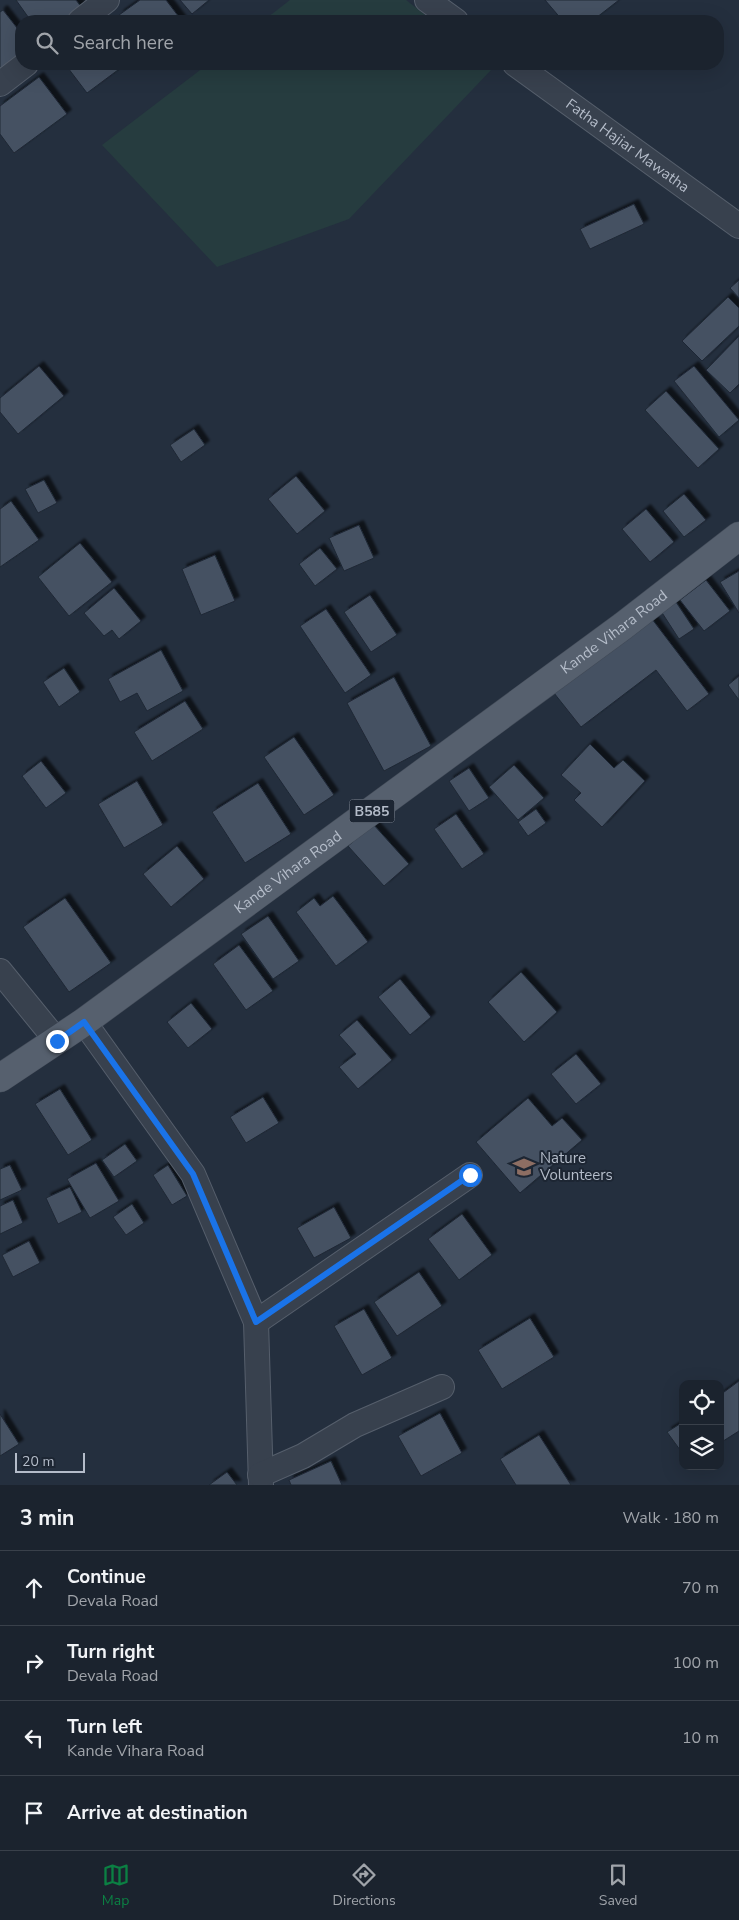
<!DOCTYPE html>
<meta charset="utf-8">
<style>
:root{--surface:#1b232e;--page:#242b36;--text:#f1f3f6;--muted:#a0a4aa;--line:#39404a;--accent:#0b8043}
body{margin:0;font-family:"Nunito Sans",sans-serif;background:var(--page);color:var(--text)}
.controls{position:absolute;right:15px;bottom:15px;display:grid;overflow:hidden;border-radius:10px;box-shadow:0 5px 20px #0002}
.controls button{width:45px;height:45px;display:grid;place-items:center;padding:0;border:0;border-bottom:1px solid var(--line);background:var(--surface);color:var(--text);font:25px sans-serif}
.scale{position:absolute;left:15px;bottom:12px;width:70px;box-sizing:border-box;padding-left:5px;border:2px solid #b4bcc9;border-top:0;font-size:14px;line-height:18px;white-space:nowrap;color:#b4bcc9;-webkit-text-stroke:4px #1d2633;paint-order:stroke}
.stop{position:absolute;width:15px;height:15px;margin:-11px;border:4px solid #1a73e8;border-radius:50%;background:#fff}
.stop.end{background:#1a73e8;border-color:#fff;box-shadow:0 1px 5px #0008}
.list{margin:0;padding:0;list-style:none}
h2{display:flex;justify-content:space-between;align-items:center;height:65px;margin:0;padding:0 20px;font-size:21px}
h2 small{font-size:16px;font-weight:400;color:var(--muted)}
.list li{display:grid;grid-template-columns:32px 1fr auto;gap:15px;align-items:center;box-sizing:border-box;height:75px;padding:0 20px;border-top:1px solid var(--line)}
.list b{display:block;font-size:19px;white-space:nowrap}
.list p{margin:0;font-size:16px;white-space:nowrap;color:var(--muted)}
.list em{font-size:16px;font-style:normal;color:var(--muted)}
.icon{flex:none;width:28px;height:28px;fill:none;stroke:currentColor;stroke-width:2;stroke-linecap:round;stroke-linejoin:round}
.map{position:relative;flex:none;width:739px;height:1485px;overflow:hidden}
.search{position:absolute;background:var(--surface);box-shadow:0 5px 20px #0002;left:15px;right:15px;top:15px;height:55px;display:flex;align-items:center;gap:12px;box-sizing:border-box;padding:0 18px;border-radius:20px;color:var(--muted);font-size:19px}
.sheet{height:365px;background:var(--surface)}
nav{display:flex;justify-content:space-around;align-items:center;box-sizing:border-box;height:70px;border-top:1px solid var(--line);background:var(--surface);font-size:14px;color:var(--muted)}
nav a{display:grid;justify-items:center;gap:2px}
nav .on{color:var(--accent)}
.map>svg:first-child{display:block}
</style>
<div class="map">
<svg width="739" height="1485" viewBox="0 0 739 1485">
<defs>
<filter id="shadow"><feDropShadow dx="4.5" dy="-4.5" stdDeviation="1" flood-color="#0009"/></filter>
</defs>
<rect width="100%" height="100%" fill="#242f3e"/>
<g fill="#263c3f">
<polygon points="290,0 406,0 433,21 263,21"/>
<polygon points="208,64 488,64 493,68 349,219 217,267 102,145"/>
</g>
<g fill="#455162" stroke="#1f2835" filter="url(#shadow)">
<polygon points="16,0 76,0 85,12 71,21 31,21"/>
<polygon points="140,0 166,0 182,21 123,21 119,15"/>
<polygon points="180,0 209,0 192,14"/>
<polygon points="545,0 619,0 592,21 563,21"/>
<polygon points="3,10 21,33 21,53 0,70 0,12"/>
<polygon points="65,64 126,64 87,93"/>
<polygon points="39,77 67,114 14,153 0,134 0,106"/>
<polygon points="634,204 644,224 590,249 580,229"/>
<polygon points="739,280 739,298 730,288"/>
<polygon points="728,297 739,308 739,326 702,361 682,341"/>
<polygon points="739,336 739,384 730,393 706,370"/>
<polygon points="39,366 64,396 18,434 0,412 0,398"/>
<polygon points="694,366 739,420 719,437 674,381"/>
<polygon points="666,391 719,449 698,468 645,410"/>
<polygon points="194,429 205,445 181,462 170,445"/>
<polygon points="296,476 325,511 297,534 268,499"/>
<polygon points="44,480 57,503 38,513 25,489"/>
<polygon points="684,494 706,520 684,537 663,511"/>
<polygon points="11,501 39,540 0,567 0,509"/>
<polygon points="646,509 674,542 650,562 622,529"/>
<polygon points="359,525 374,558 344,571 329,538"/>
<polygon points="80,543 112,582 69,616 38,577"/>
<polygon points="320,548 337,569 315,586 299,564"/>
<polygon points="215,555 235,601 201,615 182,569"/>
<polygon points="739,571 739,613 720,582"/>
<polygon points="706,580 730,611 704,631 680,600"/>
<polygon points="114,588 141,621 119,639 112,630 104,636 84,613"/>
<polygon points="370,595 397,635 371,652 344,612"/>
<polygon points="674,599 694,629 679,639 659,608"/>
<polygon points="326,609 371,675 345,693 300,626"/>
<polygon points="652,619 709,694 687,711 656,670 581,727 554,693"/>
<polygon points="161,650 183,691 147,711 137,693 120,702 108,679"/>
<polygon points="64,668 80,692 59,707 43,682"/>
<polygon points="739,676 739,700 728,685"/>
<polygon points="394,677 431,746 384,771 347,703"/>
<polygon points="185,701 203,729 152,761 134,732"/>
<polygon points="294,737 334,795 304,815 264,757"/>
<polygon points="590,744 614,768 623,760 645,781 602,827 574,800 581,793 561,775"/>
<polygon points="41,761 66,793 46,808 22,776"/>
<polygon points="514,765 544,798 518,820 489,787"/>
<polygon points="469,768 489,798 469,811 449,781"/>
<polygon points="137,781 163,825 124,848 98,804"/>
<polygon points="258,783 291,834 245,863 212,812"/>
<polygon points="536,809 546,823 528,836 518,822"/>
<polygon points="456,814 484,854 462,869 434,829"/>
<polygon points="373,824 409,864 384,886 348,846"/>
<polygon points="177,846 204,879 171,907 143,874"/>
<polygon points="333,896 368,942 336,966 296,912 314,898 320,906"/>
<polygon points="65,898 111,963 69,992 23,927"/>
<polygon points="268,916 299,961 273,979 241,934"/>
<polygon points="239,945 273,991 246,1010 213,964"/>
<polygon points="521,972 557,1012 524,1042 488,1002"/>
<polygon points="400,979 431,1017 410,1035 378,997"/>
<polygon points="191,1003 212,1029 188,1048 167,1022"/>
<polygon points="357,1020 392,1060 358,1089 339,1067 356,1054 339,1035"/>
<polygon points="576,1054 601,1084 576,1104 551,1074"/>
<polygon points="60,1089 92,1140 68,1155 35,1104"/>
<polygon points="263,1097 279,1123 246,1143 230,1117"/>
<polygon points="528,1098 552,1126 562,1118 582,1140 520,1193 476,1142"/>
<polygon points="125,1144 137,1161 114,1177 102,1160"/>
<polygon points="96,1163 119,1201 90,1218 67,1179"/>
<polygon points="10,1165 22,1190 0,1200 0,1169"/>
<polygon points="168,1165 187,1196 172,1205 153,1175"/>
<polygon points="70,1187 82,1212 58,1224 46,1198"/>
<polygon points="13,1200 23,1223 0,1234 0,1206"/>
<polygon points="132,1204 144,1223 126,1235 113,1217"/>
<polygon points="334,1207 351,1238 314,1258 297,1228"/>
<polygon points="462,1214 492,1255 459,1280 428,1239"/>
<polygon points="29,1241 40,1263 13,1277 2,1255"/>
<polygon points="419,1272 442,1306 397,1336 374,1302"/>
<polygon points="364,1309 392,1358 362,1375 334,1326"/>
<polygon points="530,1318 554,1357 502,1389 478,1350"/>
<polygon points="739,1381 739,1431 720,1443 720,1395"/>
<polygon points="440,1413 462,1453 421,1476 398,1436"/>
<polygon points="0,1414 19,1444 0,1456"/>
<polygon points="683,1422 683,1454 667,1432"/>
<polygon points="539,1435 571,1485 516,1485 500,1459"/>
<polygon points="331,1461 342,1485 291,1485 289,1480"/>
<polygon points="227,1472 237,1485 209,1485"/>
</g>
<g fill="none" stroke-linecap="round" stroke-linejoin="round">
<g stroke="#565f6c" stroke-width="26">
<g id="minor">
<polyline points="427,0 456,21"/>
<polyline points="80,21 107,0"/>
<path id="s1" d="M515,64L739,226"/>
<polyline points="0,84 26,64"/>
<polyline points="0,971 57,1041"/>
<polyline points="84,1022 193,1174 256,1322 470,1175"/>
<polyline points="256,1322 261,1485"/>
<polyline points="260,1475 303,1456 355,1425 442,1387"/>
</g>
</g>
<g stroke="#414a57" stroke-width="29">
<g id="major">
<path id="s2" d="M0,1078L84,1022L623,626L739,536"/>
</g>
</g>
<use href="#minor" stroke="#38414e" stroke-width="24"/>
<use href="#major" stroke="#56606e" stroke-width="28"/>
</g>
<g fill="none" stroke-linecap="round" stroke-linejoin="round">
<polyline stroke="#1a73e8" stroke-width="6" points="57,1041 84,1022 193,1174 256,1322 470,1175"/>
</g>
<defs>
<g id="school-bare" transform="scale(1.725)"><path d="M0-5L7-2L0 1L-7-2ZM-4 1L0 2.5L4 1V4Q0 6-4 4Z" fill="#8d6e63" stroke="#1d2633" stroke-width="2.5" paint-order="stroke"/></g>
</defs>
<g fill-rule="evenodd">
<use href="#school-bare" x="524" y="1167"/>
</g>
<g text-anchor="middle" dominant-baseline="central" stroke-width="4" stroke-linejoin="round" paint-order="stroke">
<rect fill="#1d2633" stroke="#878f9c" stroke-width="1" x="349.5" y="799.5" width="45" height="23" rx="4"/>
<g font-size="14" font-weight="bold" fill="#b4bcc9">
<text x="372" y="811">B585</text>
</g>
<g font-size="15" fill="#b4bcc9" stroke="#1d2633">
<text stroke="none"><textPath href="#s1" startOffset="139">Fatha Hajiar Mawatha</textPath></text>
<text stroke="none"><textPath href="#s2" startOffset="759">Kande Vihara Road</textPath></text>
<text stroke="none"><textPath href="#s2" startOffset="354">Kande Vihara Road</textPath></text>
</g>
<g font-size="15" fill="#b4bcc9" stroke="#1d2633" text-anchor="start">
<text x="540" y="1158">Nature<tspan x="540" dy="17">Volunteers</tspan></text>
</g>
</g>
</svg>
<div class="controls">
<button><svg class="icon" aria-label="locate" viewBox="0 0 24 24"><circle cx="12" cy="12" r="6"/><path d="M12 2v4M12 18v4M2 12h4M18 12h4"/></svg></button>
<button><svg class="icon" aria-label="layers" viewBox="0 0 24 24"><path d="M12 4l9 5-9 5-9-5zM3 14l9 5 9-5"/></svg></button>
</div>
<div class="scale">20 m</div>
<div class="stop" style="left:470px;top:1175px"></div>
<div class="stop end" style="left:57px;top:1041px"></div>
<div class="search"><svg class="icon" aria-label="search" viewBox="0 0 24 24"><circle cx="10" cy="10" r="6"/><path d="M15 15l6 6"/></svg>Search here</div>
</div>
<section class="sheet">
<h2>3 min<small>Walk · 180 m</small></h2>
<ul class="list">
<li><svg class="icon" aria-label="ahead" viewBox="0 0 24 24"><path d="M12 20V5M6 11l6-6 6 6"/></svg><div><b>Continue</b><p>Devala Road</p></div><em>70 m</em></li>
<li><svg class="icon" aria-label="right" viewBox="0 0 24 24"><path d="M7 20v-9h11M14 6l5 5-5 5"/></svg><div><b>Turn right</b><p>Devala Road</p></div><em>100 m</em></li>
<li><svg class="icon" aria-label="left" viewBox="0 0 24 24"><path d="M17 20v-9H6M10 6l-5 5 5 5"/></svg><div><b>Turn left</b><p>Kande Vihara Road</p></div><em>10 m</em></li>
<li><svg class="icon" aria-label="arrive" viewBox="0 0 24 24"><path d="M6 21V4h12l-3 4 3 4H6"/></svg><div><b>Arrive at destination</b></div></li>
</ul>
</section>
<nav>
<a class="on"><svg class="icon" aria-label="map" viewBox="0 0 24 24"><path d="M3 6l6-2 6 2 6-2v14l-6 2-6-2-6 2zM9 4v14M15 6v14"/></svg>Map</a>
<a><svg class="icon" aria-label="directions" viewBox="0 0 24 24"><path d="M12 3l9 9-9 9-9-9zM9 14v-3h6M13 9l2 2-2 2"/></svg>Directions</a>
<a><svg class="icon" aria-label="saved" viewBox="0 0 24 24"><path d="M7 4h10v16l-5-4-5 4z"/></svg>Saved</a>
</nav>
